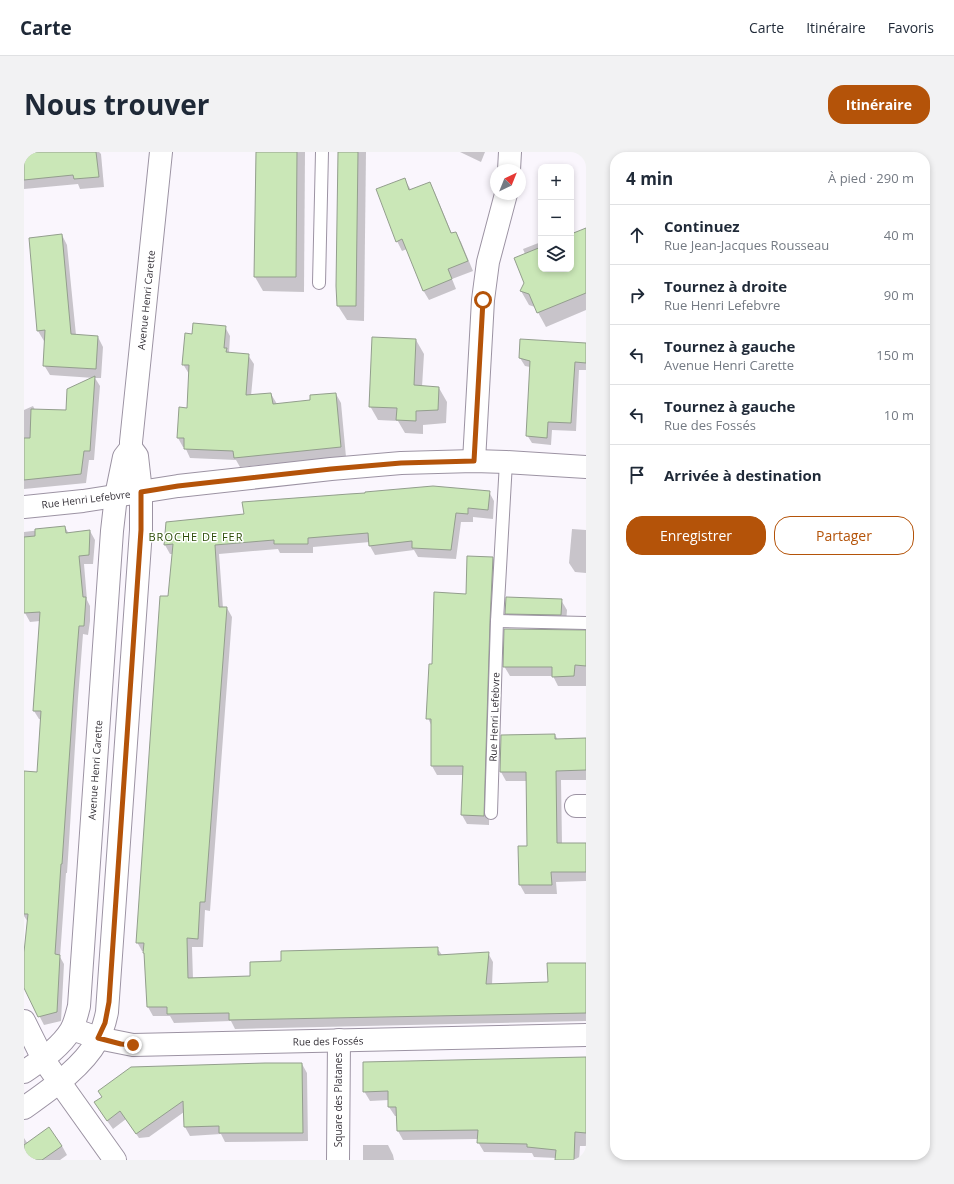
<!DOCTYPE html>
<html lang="fr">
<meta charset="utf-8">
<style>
:root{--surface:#fff;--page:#f2f2f3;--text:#1f2937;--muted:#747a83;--line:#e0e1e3;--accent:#b45309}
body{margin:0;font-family:"Open Sans",sans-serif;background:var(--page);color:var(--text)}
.controls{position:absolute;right:12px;top:12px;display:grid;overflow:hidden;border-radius:8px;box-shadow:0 2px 6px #0003}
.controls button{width:36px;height:36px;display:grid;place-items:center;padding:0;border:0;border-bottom:1px solid var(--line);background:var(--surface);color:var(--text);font:20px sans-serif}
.compass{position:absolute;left:466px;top:12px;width:36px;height:36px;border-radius:50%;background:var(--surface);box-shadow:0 2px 6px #0003;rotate:43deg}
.stop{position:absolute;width:12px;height:12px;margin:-9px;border:3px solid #b45309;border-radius:50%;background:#fff}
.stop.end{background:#b45309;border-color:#fff;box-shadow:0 1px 4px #0008}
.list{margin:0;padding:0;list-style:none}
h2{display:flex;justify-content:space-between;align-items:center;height:52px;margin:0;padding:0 16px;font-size:17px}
h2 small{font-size:13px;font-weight:400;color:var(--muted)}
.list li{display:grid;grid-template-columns:26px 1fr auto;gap:12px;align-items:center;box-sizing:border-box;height:60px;padding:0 16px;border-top:1px solid var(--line)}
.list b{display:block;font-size:15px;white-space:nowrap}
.list p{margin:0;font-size:13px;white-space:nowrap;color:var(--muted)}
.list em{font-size:13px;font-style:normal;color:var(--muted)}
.actions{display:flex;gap:8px;padding:12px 16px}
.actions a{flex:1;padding:9px 0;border:1px solid var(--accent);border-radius:16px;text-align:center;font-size:14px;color:var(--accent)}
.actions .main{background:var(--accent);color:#fff}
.icon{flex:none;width:22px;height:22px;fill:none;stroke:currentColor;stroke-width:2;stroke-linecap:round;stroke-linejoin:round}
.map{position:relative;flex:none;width:562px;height:1008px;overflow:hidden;border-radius:16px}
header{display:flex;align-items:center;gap:24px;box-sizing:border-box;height:56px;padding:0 20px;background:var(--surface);border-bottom:1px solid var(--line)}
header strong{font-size:19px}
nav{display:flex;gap:22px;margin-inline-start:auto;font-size:14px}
.intro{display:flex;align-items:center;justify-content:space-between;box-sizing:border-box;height:96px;padding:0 24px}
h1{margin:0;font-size:28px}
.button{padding:10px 18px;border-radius:16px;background:var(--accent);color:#fff;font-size:14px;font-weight:700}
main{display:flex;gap:24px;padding:0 24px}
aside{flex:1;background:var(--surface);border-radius:16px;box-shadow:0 2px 6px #0003}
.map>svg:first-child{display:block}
</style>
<header>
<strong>Carte</strong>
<nav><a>Carte</a><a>Itinéraire</a><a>Favoris</a></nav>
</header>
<div class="intro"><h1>Nous trouver</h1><a class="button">Itinéraire</a></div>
<main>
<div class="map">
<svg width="562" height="1008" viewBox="0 0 562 1008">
<rect width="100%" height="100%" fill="#faf6fd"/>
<g fill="#0003">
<polygon points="0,0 75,0 77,2 80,35 56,37 54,32 0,37"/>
<polygon points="232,0 281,0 280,140 239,139 231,125"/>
<polygon points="315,0 342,0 340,169 323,168 314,154"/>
<polygon points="436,0 461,0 457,10"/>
<polygon points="381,28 387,38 406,31 411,41 428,82 432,81 437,90 449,119 428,127 432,137 405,148 399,138 383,97 378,99 373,89"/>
<polygon points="562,77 562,158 522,175 511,155 505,153 497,139 501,131 501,102 499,97 517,90 517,117 547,117 547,83"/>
<polygon points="38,83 43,93 52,183 74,185 79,195 77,226 71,226 76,234 70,308 65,308 62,331 0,337 0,258 9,254 11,258 43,260 70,226 26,223 20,213 21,188 20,189 14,179 6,87"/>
<polygon points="201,175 206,184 205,201 224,203 230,212 227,244 247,242 253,252 287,249 312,242 317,251 322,305 216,315 212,308 166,306 161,295 159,295 154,286 164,257 165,222 159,212 168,183"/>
<polygon points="392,188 400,202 398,235 415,236 423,250 422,271 399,273 399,282 381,281 374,269 354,268 346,254"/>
<polygon points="562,192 562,218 555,218 552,279 528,278 527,293 508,291 503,283 506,215 501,214 496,206"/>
<polygon points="465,340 470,349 469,367 449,365 449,370 437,370 432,407 394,405 390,398 351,403 346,394 346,390 289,395 289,401 256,401 254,397 195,402 199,456 203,456 208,465 186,759 181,758 179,795 168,795 169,827 227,825 258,810 413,796 418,803 464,801 469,810 468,833 525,831 562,812 562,869 211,877 207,869 150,871 146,864 129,864 124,855 120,799 118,799 113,790 149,402 146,402 141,393 142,371"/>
<polygon points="41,375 45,382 66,379 71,388 69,412 60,412 63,448 66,454 66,469 64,483 59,482 54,546 44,706 43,721 42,721 36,805 40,812 37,869 20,873 0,834 0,801 4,770 0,764 0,620 14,621 18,568 15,567 10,559 16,469 6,470 1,461 0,448 0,380"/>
<polygon points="548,377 562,378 562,421 551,420 545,411"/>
<polygon points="469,406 474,415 470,479 465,673 443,672 438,663 439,623 413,623 408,614 408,575 404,566 409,513"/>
<polygon points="537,448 543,458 542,472 487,471 482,461"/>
<polygon points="562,480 562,534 534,534 529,524 486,524 480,514"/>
<polygon points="531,583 534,588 562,587 562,628 537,628 538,692 562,692 562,729 532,730 533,742 501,742 496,733 504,695 503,629 482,629 477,620"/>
<polygon points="562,906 562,994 556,994 555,1008 532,1008 532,1006 510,1005 508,1001 460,1000 454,990 455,987 379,988 374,979 373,964 371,964 365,955 365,948 346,949 340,939"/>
<polygon points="278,912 283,921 284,989 201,990 197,982 166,984 161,975 160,960 125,985 115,986 102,967 89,977 76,959"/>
<polygon points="0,986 4,992 38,994 43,1003 36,1008 0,1008"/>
<polygon points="339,993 364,993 369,1003 370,1008 339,1008"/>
</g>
<g fill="#cae7b7" stroke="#939e8d">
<polygon points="0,0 72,0 75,25 50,27 49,23 0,28"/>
<polygon points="232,0 273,0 272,125 230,125"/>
<polygon points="314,0 334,0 332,154 313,154 312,134"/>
<polygon points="381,26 385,38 406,30 427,81 432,80 444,109 424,117 428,127 399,139 378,87 372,90 352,37"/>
<polygon points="562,76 562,141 513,161 505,142 496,139 500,131 490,106 517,95 517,117 547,117 547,82"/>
<polygon points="38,82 47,182 74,184 72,217 19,214 21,178 13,179 5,86"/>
<polygon points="169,171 202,174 200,196 203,196 202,200 225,202 222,243 247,241 249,252 286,248 286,243 312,241 317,295 210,306 209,299 160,297 160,286 153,286 155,255 163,256 165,213 158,213 161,181 168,182"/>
<polygon points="348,185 392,187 390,233 415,235 414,258 392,259 392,269 372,268 373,256 345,255"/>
<polygon points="496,187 562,191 562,211 551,210 547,271 524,270 523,286 502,284 506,209 495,206"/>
<polygon points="71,224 66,299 60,299 57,322 0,328 0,286 6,286 7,257 42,258 43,237"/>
<polygon points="409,334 466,339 464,358 444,356 444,362 432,361 427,398 388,396 388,389 345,394 344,381 284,386 284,392 250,392 250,388 191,393 195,455 203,455 181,750 176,750 174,787 163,786 164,826 226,824 226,810 257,809 257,799 414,795 414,803 465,800 462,832 524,830 523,811 562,811 562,861 205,868 205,861 143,862 143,855 123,855 120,801 119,801 120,791 112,791 136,444 144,444 149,392 140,393 142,370 220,362 218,350 325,342 341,341 341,340"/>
<polygon points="41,374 42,381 66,378 65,403 55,404 59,445 62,445 61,460 60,474 55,474 50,537 39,697 38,712 37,712 31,802 36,803 33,860 14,865 0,836 0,800 4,762 0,762 0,619 13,620 17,559 9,559 16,460 0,461 0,385 11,384 11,377"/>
<polygon points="443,404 469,405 466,469 460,664 437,663 439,614 407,614 407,567 402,567 405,512 408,512 410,440 442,442"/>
<polygon points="482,445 538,447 537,463 481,462"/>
<polygon points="480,477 562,478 562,514 551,513 550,524 528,525 528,515 479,515"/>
<polygon points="531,582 531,587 562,586 562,618 532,619 533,691 562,691 562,720 527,720 528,733 495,733 494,694 503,694 502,620 476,620 477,583"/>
<polygon points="562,905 562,981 551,980 550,1008 531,1008 532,998 503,995 503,992 453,991 454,978 373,979 372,955 364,955 364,939 339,940 339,910"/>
<polygon points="241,911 278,911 279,981 195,981 195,974 160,975 159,949 112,982 96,959 83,969 70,950 78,945 74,939 107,915"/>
<polygon points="25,975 38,994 18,1008 0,1008 0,993"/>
</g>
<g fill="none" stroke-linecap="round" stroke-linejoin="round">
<g stroke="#9c93a3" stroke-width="14">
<g id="lane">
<polyline points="295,131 298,0"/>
<polyline points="473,469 562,471"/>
<polyline points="467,661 473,469 482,310"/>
</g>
</g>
<g stroke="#9c93a3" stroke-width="24">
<g id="street">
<polyline points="485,18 486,0"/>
<polyline points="450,309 459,148 464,110 482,42"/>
<polyline points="0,355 59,349 154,334 307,317 377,311 450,309 482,310 562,315"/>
<polyline points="552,654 562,654"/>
<polyline points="0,869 19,907 91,1008"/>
<polyline points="48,877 74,886 109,893 562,883"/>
<polyline points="314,1008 315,888"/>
</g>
</g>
<g stroke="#9c93a3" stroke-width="24">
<g id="secondary">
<path d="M0,920C17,908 36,896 47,878C51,871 53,862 55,854L88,379L92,344L100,305L107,296"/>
<path d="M0,956C25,938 58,916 73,889C78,880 81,870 83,860L117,378V340L113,304L107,296V290L137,0"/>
</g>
</g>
<use href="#lane" stroke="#fff" stroke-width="12"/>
<use href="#street" stroke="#fff" stroke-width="22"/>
<use href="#secondary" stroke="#fff" stroke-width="22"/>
</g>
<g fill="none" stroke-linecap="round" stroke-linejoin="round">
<polyline stroke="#b45309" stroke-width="5" points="109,893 97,892 74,886 81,871 85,850 117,378 117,340 154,334 307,317 377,311 450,309 459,148"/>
</g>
<g text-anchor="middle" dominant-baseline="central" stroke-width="3" stroke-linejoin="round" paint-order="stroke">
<g font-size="10" fill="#37333a" stroke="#fff">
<text transform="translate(122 148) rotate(-84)">Avenue Henri Carette</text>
<text transform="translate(62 347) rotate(-7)">Rue Henri Lefebvre</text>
<text transform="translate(470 565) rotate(-88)">Rue Henri Lefebvre</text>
<text transform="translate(71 618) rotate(-86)">Avenue Henri Carette</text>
<text transform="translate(304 889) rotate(-1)">Rue des Fossés</text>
<text transform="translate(314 948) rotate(-90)">Square des Platanes</text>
</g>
<g font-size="11" letter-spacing="1" fill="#2a4b06" stroke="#fff">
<text x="172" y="384">BROCHE DE FER</text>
</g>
</g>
</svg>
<div class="controls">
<button>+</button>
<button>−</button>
<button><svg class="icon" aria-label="layers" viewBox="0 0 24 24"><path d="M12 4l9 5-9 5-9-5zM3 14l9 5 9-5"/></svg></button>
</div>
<svg class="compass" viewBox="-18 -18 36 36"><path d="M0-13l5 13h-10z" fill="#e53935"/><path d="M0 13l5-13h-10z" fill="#747a83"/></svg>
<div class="stop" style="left:459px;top:148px"></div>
<div class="stop end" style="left:109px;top:893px"></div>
</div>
<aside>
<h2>4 min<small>À pied · 290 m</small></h2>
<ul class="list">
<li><svg class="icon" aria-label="ahead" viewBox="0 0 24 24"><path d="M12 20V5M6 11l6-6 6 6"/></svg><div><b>Continuez</b><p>Rue Jean-Jacques Rousseau</p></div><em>40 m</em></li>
<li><svg class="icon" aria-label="right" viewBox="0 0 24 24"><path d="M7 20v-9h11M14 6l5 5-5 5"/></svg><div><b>Tournez à droite</b><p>Rue Henri Lefebvre</p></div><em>90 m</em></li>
<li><svg class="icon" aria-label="left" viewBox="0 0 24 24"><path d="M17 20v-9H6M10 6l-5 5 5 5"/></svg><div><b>Tournez à gauche</b><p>Avenue Henri Carette</p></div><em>150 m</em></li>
<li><svg class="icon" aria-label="left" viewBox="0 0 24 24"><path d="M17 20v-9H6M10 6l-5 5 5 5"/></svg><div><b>Tournez à gauche</b><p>Rue des Fossés</p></div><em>10 m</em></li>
<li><svg class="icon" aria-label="arrive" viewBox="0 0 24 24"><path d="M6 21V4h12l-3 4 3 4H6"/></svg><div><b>Arrivée à destination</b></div></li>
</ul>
<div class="actions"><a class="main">Enregistrer</a><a>Partager</a></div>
</aside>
</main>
